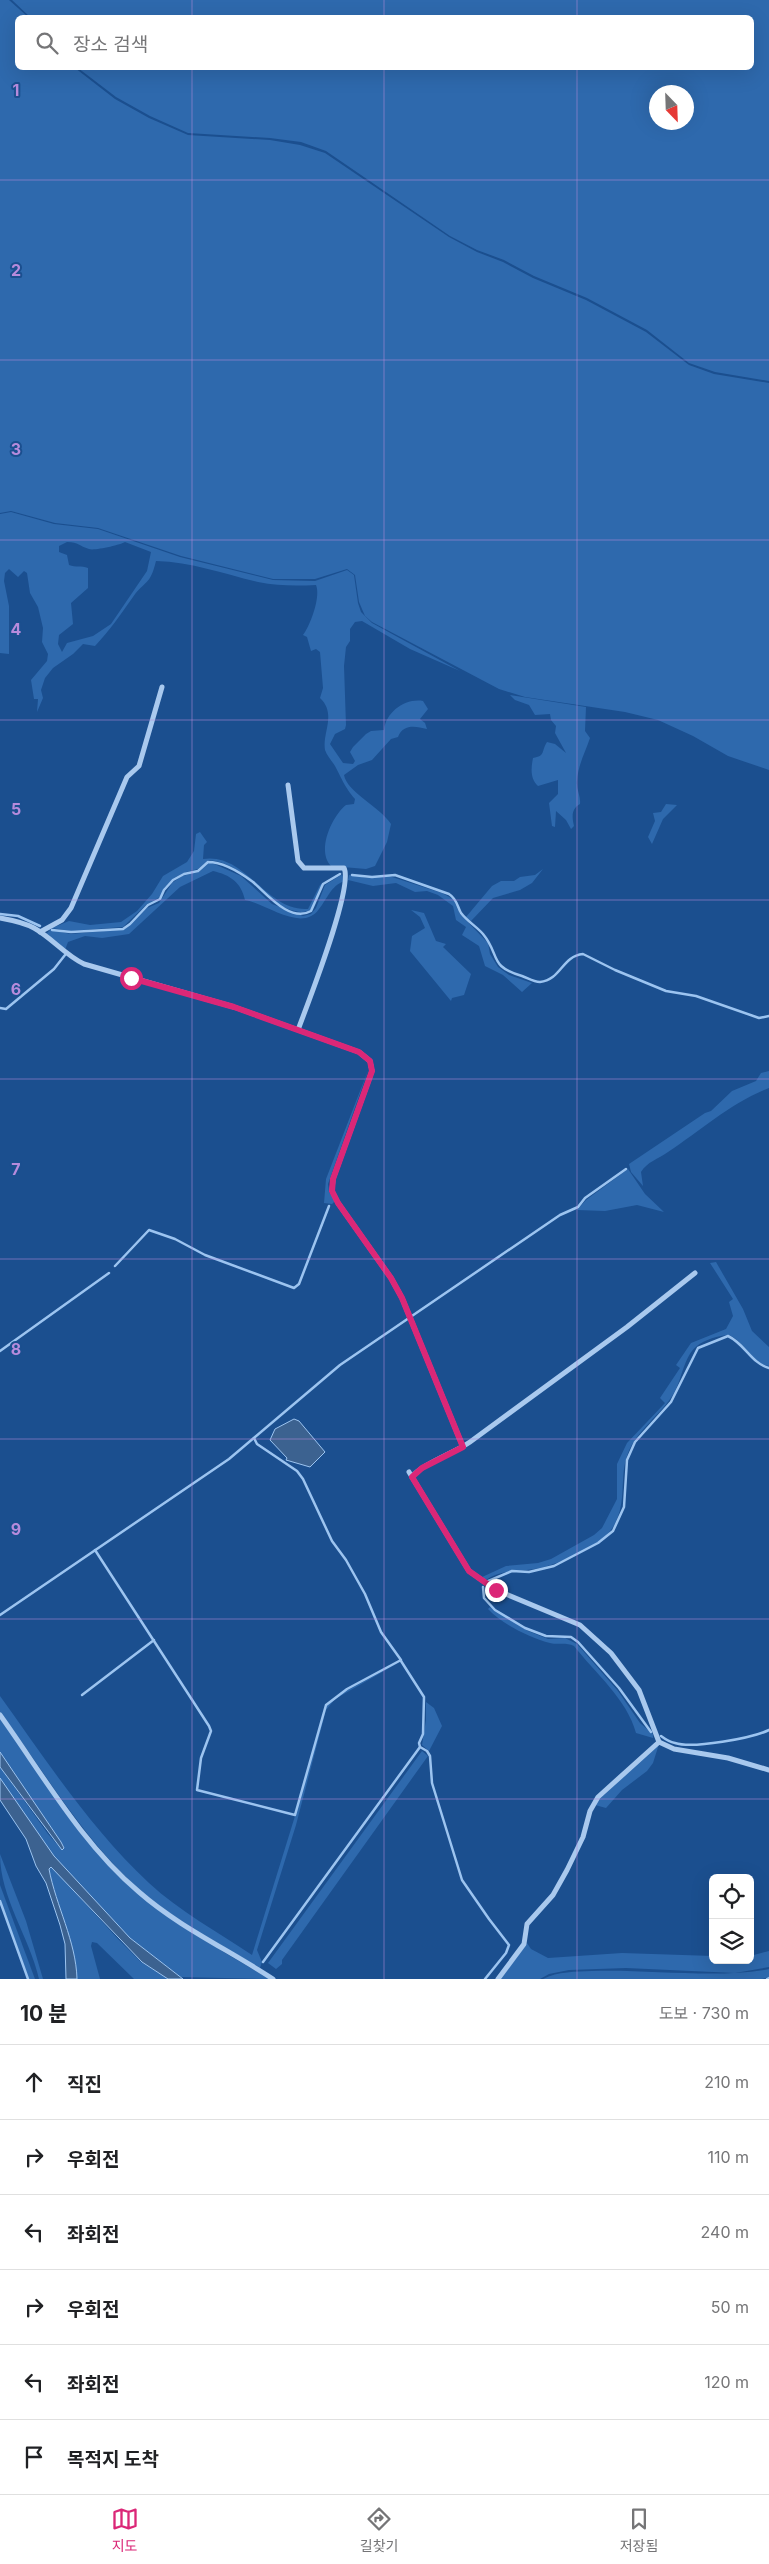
<!DOCTYPE html>
<html lang="ko">
<meta charset="utf-8">
<style>
:root{--surface:#fff;--page:#f2f2f2;--text:#202124;--muted:#757577;--line:#e0e0e0;--accent:#db2777}
body{margin:0;font-family:Inter,"Noto Sans KR",sans-serif;background:var(--page);color:var(--text)}
.controls{position:absolute;right:15px;bottom:15px;display:grid;overflow:hidden;border-radius:8px;box-shadow:0 5px 20px #0002}
.controls button{width:45px;height:45px;display:grid;place-items:center;padding:0;border:0;border-bottom:1px solid var(--line);background:var(--surface);color:var(--text);font:25px sans-serif}
.compass{position:absolute;left:649px;top:85px;width:45px;height:45px;border-radius:50%;background:var(--surface);box-shadow:0 5px 20px #0002;rotate:157deg}
.stop{position:absolute;width:15px;height:15px;margin:-11px;border:4px solid #db2777;border-radius:50%;background:#fff}
.stop.end{background:#db2777;border-color:#fff;box-shadow:0 1px 5px #0008}
.list{margin:0;padding:0;list-style:none}
h2{display:flex;justify-content:space-between;align-items:center;height:65px;margin:0;padding:0 20px;font-size:21px}
h2 small{font-size:16px;font-weight:400;color:var(--muted)}
.list li{display:grid;grid-template-columns:32px 1fr auto;gap:15px;align-items:center;box-sizing:border-box;height:75px;padding:0 20px;border-top:1px solid var(--line)}
.list b{display:block;font-size:19px;white-space:nowrap}
.list em{font-size:16px;font-style:normal;color:var(--muted)}
.icon{flex:none;width:28px;height:28px;fill:none;stroke:currentColor;stroke-width:2;stroke-linecap:round;stroke-linejoin:round}
.map{position:relative;flex:none;width:769px;height:1979px;overflow:hidden}
.search{position:absolute;background:var(--surface);box-shadow:0 5px 20px #0002;left:15px;right:15px;top:15px;height:55px;display:flex;align-items:center;gap:12px;box-sizing:border-box;padding:0 18px;border-radius:8px;color:var(--muted);font-size:19px}
.sheet{height:515px;background:var(--surface)}
nav{display:flex;justify-content:space-around;align-items:center;box-sizing:border-box;height:70px;border-top:1px solid var(--line);background:var(--surface);font-size:14px;color:var(--muted)}
nav a{display:grid;justify-items:center;gap:2px}
nav .on{color:var(--accent)}
.map>svg:first-child{display:block}
</style>
<div class="map">
<svg width="769" height="1979" viewBox="0 0 769 1979">
<rect width="100%" height="100%" fill="#1b4f8f"/>
<g fill="#2e69ad" fill-rule="evenodd">
<polygon points="0,0 9,0 28,17 18,18 18,68 75,68 115,99 149,118 188,135 270,140 300,145 325,153 449,237 477,252 503,262 533,278 586,300 646,332 689,365 714,374 769,383 769,770 728,756 693,736 658,720 625,712 525,697 499,689 372,622 365,616 359,602 355,575 347,569 315,579 273,579 181,556 98,528 55,523 11,511 0,513"/>
<path d="M12,0H769V381L715,372L689,363L647,330L587,298L534,276L504,260L477,250L450,236L326,151L301,142L270,138L188,133L150,116L116,97L78,68H752V18H31ZM656,92H686V122H656Z"/>
<path d="M11,512L54,524L98,529L180,557L273,580L315,581L347,570L354,575L358,603L361,612L372,623L460,671L410,649L362,621L355,622L350,629V641L346,647L344,666L346,725L345,729L335,734L330,744L343,763L353,764L355,761L350,752L353,747L366,734L371,731L384,730C386,712 405,698 423,701L428,709L420,719L425,723L427,729C415,726 403,724 398,737L391,739L372,760L358,765L344,775C347,792 380,807 391,824L387,842L375,866L366,869L331,866C316,851 332,816 346,805L354,804L355,799C344,786 343,781 335,766C332,761 327,756 325,750C322,733 337,714 320,698L323,688L320,652L316,649L311,651L307,637L303,635C310,626 321,597 316,585C296,586 278,586 258,582C224,574 192,562 156,561C150,586 145,580 133,597C121,614 110,630 95,646L83,644L73,654L53,668L45,678L41,690L43,698L37,712L38,699H34L31,680L47,661L48,654L42,642L43,628L38,607L30,593L27,573L24,571L18,577L9,569L5,573L4,581L9,606V654L0,653V514ZM67,542C79,542 79,546 89,549C94,551 120,545 125,542L151,552L147,571L111,624L93,636L67,643L62,652L58,644L59,635L73,624L71,603L88,588V568C81,565 76,568 69,565L67,555L59,552V546Z"/>
<path d="M510,695L586,707L585,731L590,738C585,753 578,765 577,781C576,789 581,796 580,804C571,809 572,817 574,826L571,829L566,820L556,811L555,827L552,826L549,803L558,794V780L538,786C530,779 531,768 533,758C546,756 541,751 547,742L555,744L566,753L555,733L556,726L551,720L550,714L535,715L529,705L515,700Z"/>
<polygon points="666,804 677,805 663,819 652,844 648,837 655,821 653,813 661,812"/>
<path d="M200,832L207,842L204,845L203,859C246,852 266,912 308,909L320,885L328,880L320,888L312,909C302,916 286,909 276,903C270,900 267,894 262,890C248,876 229,862 209,860L198,869L186,872L174,878L165,887L160,897L146,905L123,927L70,931L52,928L69,921L90,925L121,922L137,911L152,894L163,876L187,862L194,851L196,834Z"/>
<path d="M210,862L241,876L272,904L303,916L311,914L316,908L325,885L341,875L345,876L344,881C330,887 328,898 319,909C302,933 267,904 245,900C241,882 230,875 213,871L180,887L129,934L102,938L85,936L68,942L65,950L46,934L50,930L71,934L125,929L147,908L159,903L172,883L182,876L199,872Z"/>
<polygon points="543,869 532,883 520,890 493,898 471,921 466,917 492,886 501,881 514,881 520,877 535,875"/>
<polygon points="349,875 368,878 389,876 442,893 453,899 460,914 488,943 490,954 498,967 509,975 532,983 522,992 503,975 485,966 479,946 462,935 466,927 456,920 453,906 438,895 427,891 415,892 396,883 373,886 348,880"/>
<polygon points="411,910 424,913 436,941 446,944 443,947 471,974 464,995 452,998 451,1001 410,951 412,936 425,928 420,917"/>
<polygon points="369,1068 328,1184 329,1192 335,1201 332,1204 324,1203 326,1179"/>
<path d="M769,1071V1088C732,1102 700,1131 668,1152C658,1159 647,1162 641,1172L643,1186L631,1172L629,1164L705,1113L711,1111L732,1091L756,1081L761,1073Z"/>
<polygon points="628,1169 645,1194 664,1212 637,1205 605,1211 577,1210 586,1200"/>
<path d="M716,1262L743,1309L752,1331L769,1347V1366C749,1363 746,1342 729,1335C719,1335 704,1340 697,1346C684,1356 682,1379 674,1393C661,1415 637,1430 628,1453C618,1479 629,1504 611,1530C600,1546 554,1567 534,1569C514,1572 502,1569 484,1581L480,1578L506,1566L538,1563L551,1559L594,1535L602,1528L617,1499V1464L627,1443L665,1403L660,1398L680,1368L676,1365L691,1343L726,1329L733,1316L729,1302L733,1299L710,1263Z"/>
<path d="M490,1607L528,1631L548,1639L565,1638L577,1644L618,1691L640,1723L653,1734V1738L636,1733C627,1699 595,1673 574,1646C566,1642 559,1645 550,1643C530,1638 502,1624 488,1609Z"/>
<path d="M400,1662L335,1699L326,1710L296,1825L257,1950L262,1962L260,1968C219,1943 165,1915 130,1881C79,1832 42,1768 0,1712V1696C46,1760 91,1829 149,1883C179,1911 218,1932 252,1955L295,1816L326,1705L348,1690Z"/>
<polygon points="426,1702 434,1708 442,1726 429,1751 422,1745 426,1720"/>
<path d="M0,1719L114,1871C158,1917 215,1946 269,1979L181,1977L130,1938L46,1848L0,1778V1767L48,1834L62,1850L64,1848L61,1842L0,1752Z"/>
<polygon points="659,1744 653,1763 647,1771 622,1790 606,1808 595,1805 600,1797"/>
<polygon points="422,1751 428,1756 282,1960 282,1964 276,1969 268,1963"/>
<path d="M0,1854L26,1921L43,1979H39C29,1936 0,1898 0,1854Z"/>
<path d="M52,1867L118,1939L141,1962L168,1979H134L97,1943L92,1942L91,1946L100,1979H77C76,1941 56,1906 49,1869Z"/>
<polygon points="0,1885 35,1979 29,1979 0,1899"/>
<polygon points="527,1943 531,1949 548,1958 622,1953 713,1956 713,1960 750,1960 750,1956 769,1951 769,1967 735,1973 626,1968 569,1970 549,1974 540,1979 501,1979"/>
<path d="M769,1969V1977L762,1979H543C558,1971 576,1972 592,1971C648,1969 717,1979 769,1969Z"/>
</g>
<g fill="#3c6290" stroke="#9cc4f0">
<polygon points="294,1419 299,1421 325,1452 310,1467 286,1460 287,1458 270,1440 275,1429"/>
<polygon points="0,1752 61,1842 64,1848 62,1850 0,1767"/>
<path d="M0,1778L54,1856L130,1938L183,1979H168L142,1962L51,1867L49,1869C56,1906 76,1941 77,1979H66L65,1944L60,1925L46,1883L36,1866L26,1839L0,1800Z"/>
</g>
<g fill="none" stroke-linecap="round" stroke-linejoin="round">
<g stroke="#9cc4f0" stroke-width="2.5">
<path d="M352,875L372,877L395,875L449,894C457,899 457,906 461,913C467,921 477,927 483,934C501,956 488,966 522,976C528,978 533,982 540,982C561,980 562,956 583,954L615,970L666,991L696,996L759,1018L769,1016"/>
<polyline points="0,914 18,916 40,926"/>
<path d="M52,930L71,932L123,929L130,924L148,905L160,899L164,890L173,880L184,874L198,871L208,862C223,862 241,873 253,882C267,894 290,923 311,911L323,884L340,874"/>
<polyline points="0,1008 6,1009 54,969 65,955"/>
<polyline points="115,1266 149,1230 175,1239 205,1255 294,1288 299,1284 329,1206"/>
<polyline points="0,1351 109,1273"/>
<polyline points="95,1550 209,1726 211,1731 201,1758 197,1790 295,1815 326,1705 347,1689 401,1660 381,1632 365,1594 346,1560 332,1541 303,1479 297,1471 257,1444 254,1438"/>
<path d="M486,1582L512,1571L529,1572L554,1566L598,1543L613,1531L624,1507L627,1460L635,1442L671,1402L698,1348L728,1336C745,1344 751,1363 769,1368"/>
<polyline points="483,1587 484,1598 495,1610 525,1628 546,1636 571,1637 578,1642 619,1688 651,1732"/>
<polyline points="0,1615 229,1459 340,1365 560,1215 578,1207 585,1198 626,1169"/>
<polyline points="82,1695 154,1640"/>
<path d="M661,1736C665,1739 670,1742 675,1743C693,1749 752,1738 769,1730"/>
<polyline points="420,1747 427,1751 430,1756 432,1783 462,1880 489,1919 509,1945 506,1953 485,1979"/>
<polyline points="0,1901 28,1979"/>
<polyline points="263,1962 420,1747 419,1743 423,1734 424,1697 401,1661"/>
<polyline points="767,1979 769,1978"/>
</g>
<g stroke="#a9c9ee" stroke-width="5">
<path d="M288,785L298,861L304,868H344C354,887 307,1005 298,1030"/>
<path d="M0,918C11,920 23,922 34,928C52,938 65,955 84,964L234,1007L359,1052L370,1061L372,1071L333,1179L332,1191L338,1203L391,1278L402,1298L463,1447"/>
<polyline points="40,932 62,920 71,908 127,777 139,766 162,687"/>
<polyline points="409,1472 469,1571 496,1590 580,1625 611,1653 639,1690 659,1742"/>
<path d="M412,1477C420,1465 456,1452 470,1442L627,1327L695,1273"/>
<path d="M0,1715C43,1775 82,1844 139,1892C179,1927 229,1950 273,1979"/>
<polyline points="498,1979 524,1944 527,1924 553,1895 567,1870 583,1837 590,1811 598,1797 659,1742 674,1749 728,1758 769,1770"/>
</g>
</g>
<g fill="none" stroke-linecap="round" stroke-linejoin="round">
<polyline stroke="#db2777" stroke-width="6" points="131,978 234,1007 359,1052 370,1061 372,1071 333,1179 332,1191 338,1203 391,1278 402,1298 463,1447 422,1468 412,1477 469,1571 496,1590"/>
</g>
<path fill="none" stroke="#b68bdc" stroke-width="1" stroke-opacity="0.55" d="M192,0V18M384,0V18M577,0V18M192,68V1979M384,68V1979M577,68V1979M0,180H769M0,360H769M0,540H769M0,720H769M0,900H769M0,1079H769M0,1259H769M0,1439H769M0,1619H769M0,1799H769"/>
<g font-size="16" text-anchor="middle" font-weight="bold" fill="#b68bdc" stroke="#1b4f8f" stroke-width="4" stroke-linejoin="round" paint-order="stroke">
<text x="16" y="96">1</text>
<text x="16" y="276">2</text>
<text x="16" y="455">3</text>
<text x="16" y="635">4</text>
<text x="16" y="815">5</text>
<text x="16" y="995">6</text>
<text x="16" y="1175">7</text>
<text x="16" y="1355">8</text>
<text x="16" y="1535">9</text>
</g>
</svg>
<div class="controls">
<button><svg class="icon" aria-label="locate" viewBox="0 0 24 24"><circle cx="12" cy="12" r="6"/><path d="M12 2v4M12 18v4M2 12h4M18 12h4"/></svg></button>
<button><svg class="icon" aria-label="layers" viewBox="0 0 24 24"><path d="M12 4l9 5-9 5-9-5zM3 14l9 5 9-5"/></svg></button>
</div>
<svg class="compass" viewBox="-18 -18 36 36"><path d="M0-13l5 13h-10z" fill="#e53935"/><path d="M0 13l5-13h-10z" fill="#757577"/></svg>
<div class="stop" style="left:131px;top:978px"></div>
<div class="stop end" style="left:496px;top:1590px"></div>
<div class="search"><svg class="icon" aria-label="search" viewBox="0 0 24 24"><circle cx="10" cy="10" r="6"/><path d="M15 15l6 6"/></svg>장소 검색</div>
</div>
<section class="sheet">
<h2>10 분<small>도보 · 730 m</small></h2>
<ul class="list">
<li><svg class="icon" aria-label="ahead" viewBox="0 0 24 24"><path d="M12 20V5M6 11l6-6 6 6"/></svg><div><b>직진</b></div><em>210 m</em></li>
<li><svg class="icon" aria-label="right" viewBox="0 0 24 24"><path d="M7 20v-9h11M14 6l5 5-5 5"/></svg><div><b>우회전</b></div><em>110 m</em></li>
<li><svg class="icon" aria-label="left" viewBox="0 0 24 24"><path d="M17 20v-9H6M10 6l-5 5 5 5"/></svg><div><b>좌회전</b></div><em>240 m</em></li>
<li><svg class="icon" aria-label="right" viewBox="0 0 24 24"><path d="M7 20v-9h11M14 6l5 5-5 5"/></svg><div><b>우회전</b></div><em>50 m</em></li>
<li><svg class="icon" aria-label="left" viewBox="0 0 24 24"><path d="M17 20v-9H6M10 6l-5 5 5 5"/></svg><div><b>좌회전</b></div><em>120 m</em></li>
<li><svg class="icon" aria-label="arrive" viewBox="0 0 24 24"><path d="M6 21V4h12l-3 4 3 4H6"/></svg><div><b>목적지 도착</b></div></li>
</ul>
</section>
<nav>
<a class="on"><svg class="icon" aria-label="map" viewBox="0 0 24 24"><path d="M3 6l6-2 6 2 6-2v14l-6 2-6-2-6 2zM9 4v14M15 6v14"/></svg>지도</a>
<a><svg class="icon" aria-label="directions" viewBox="0 0 24 24"><path d="M12 3l9 9-9 9-9-9zM9 14v-3h6M13 9l2 2-2 2"/></svg>길찾기</a>
<a><svg class="icon" aria-label="saved" viewBox="0 0 24 24"><path d="M7 4h10v16l-5-4-5 4z"/></svg>저장됨</a>
</nav>
